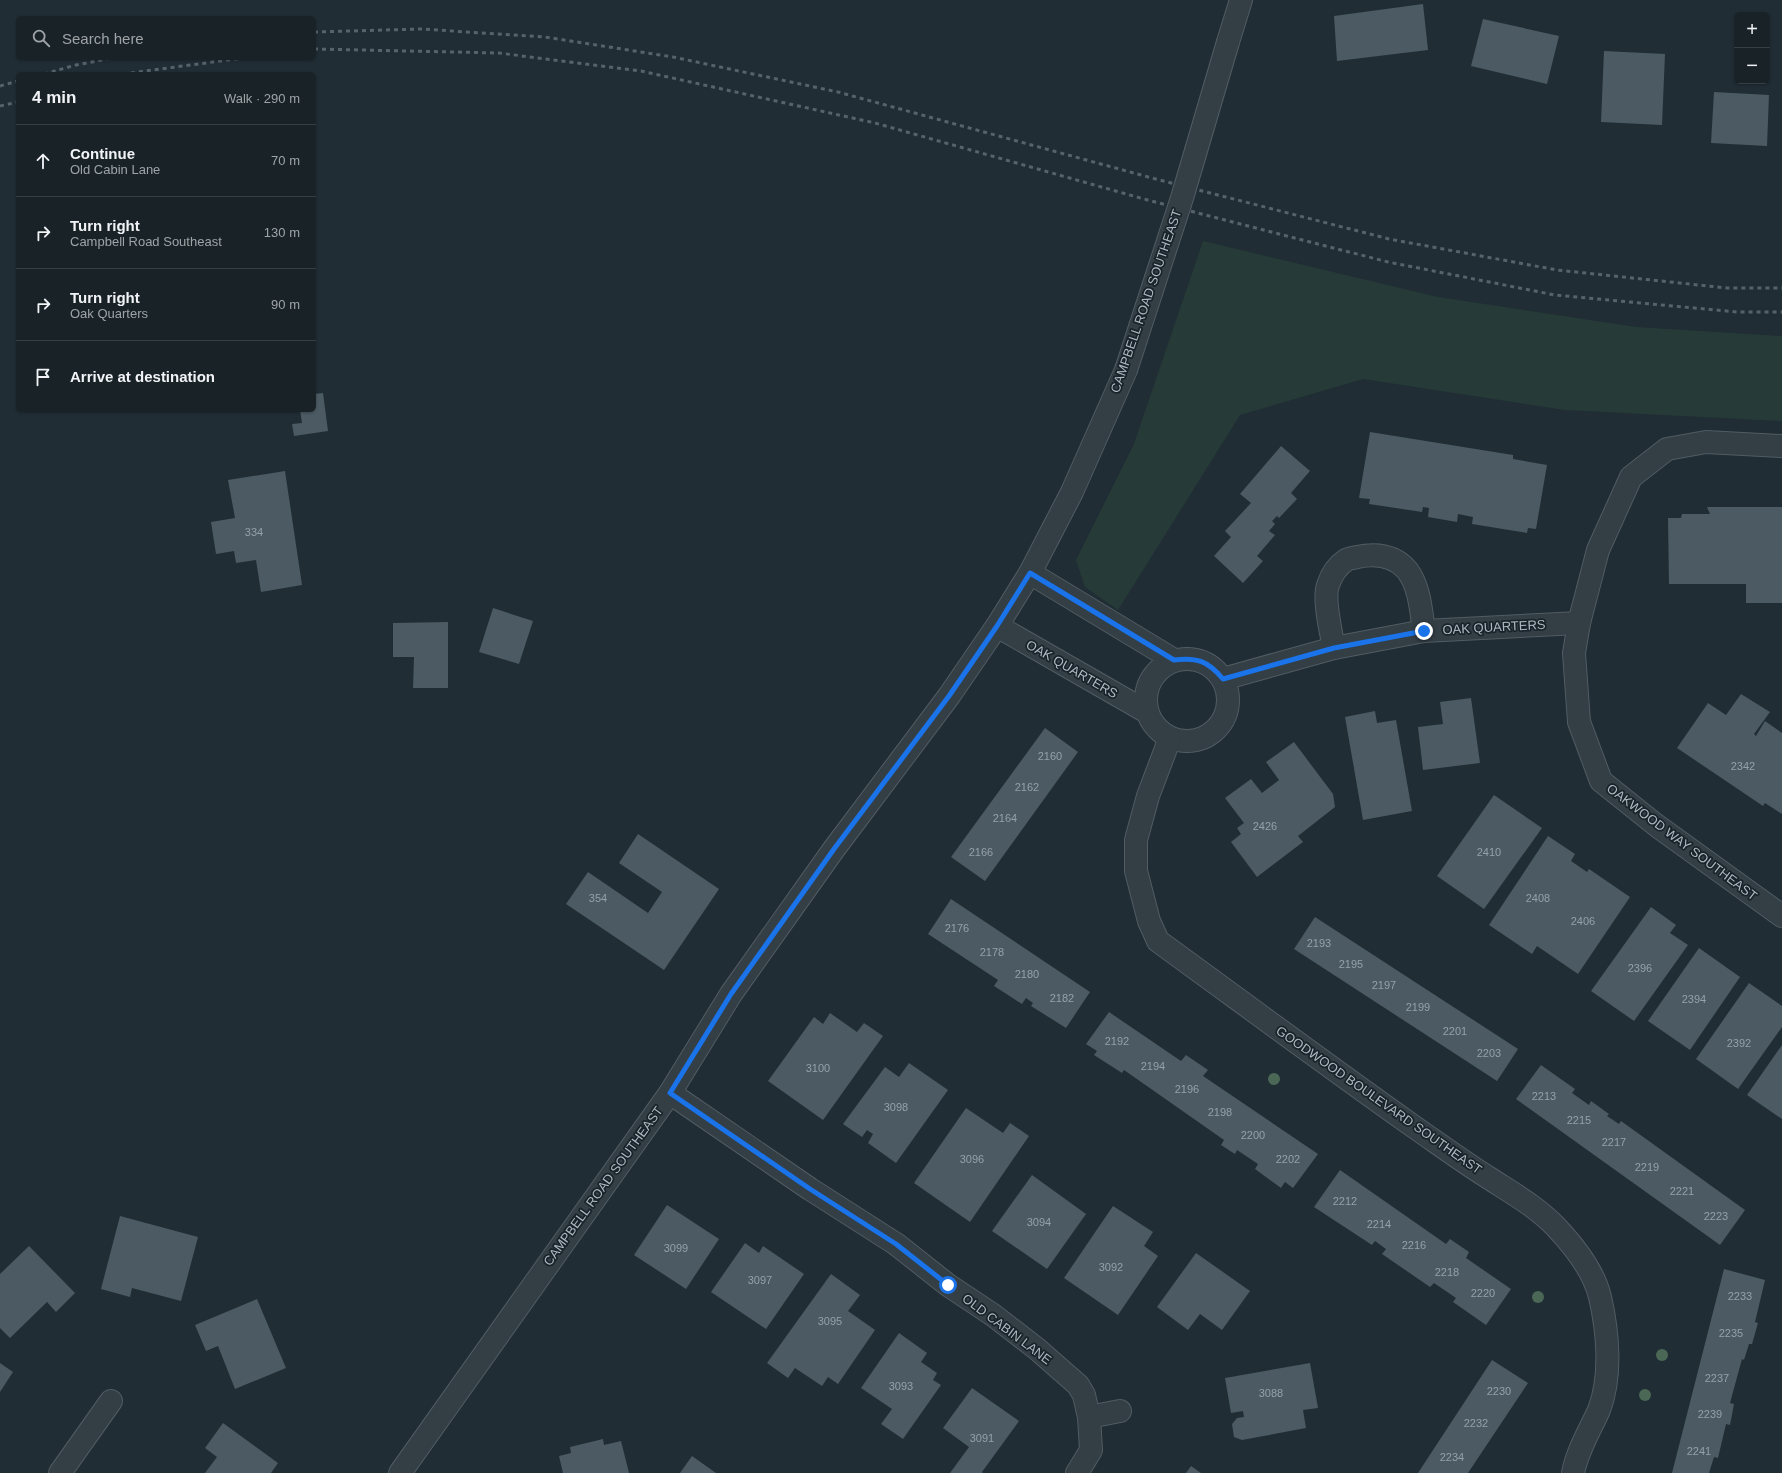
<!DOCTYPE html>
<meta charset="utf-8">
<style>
:root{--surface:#182227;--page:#252f33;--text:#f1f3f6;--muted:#9fa4a7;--line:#363f44}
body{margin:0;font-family:Helvetica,sans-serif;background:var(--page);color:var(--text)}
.controls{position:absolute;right:12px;top:12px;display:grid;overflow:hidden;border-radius:6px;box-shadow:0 1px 3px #0004}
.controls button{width:36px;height:36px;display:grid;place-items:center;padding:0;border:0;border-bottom:1px solid var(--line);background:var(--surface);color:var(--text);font:20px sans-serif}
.stop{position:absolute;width:12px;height:12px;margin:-9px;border:3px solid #1a73e8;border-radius:50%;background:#fff}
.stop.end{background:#1a73e8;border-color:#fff;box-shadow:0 1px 4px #0008}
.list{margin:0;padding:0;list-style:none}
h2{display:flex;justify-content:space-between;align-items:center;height:52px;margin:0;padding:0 16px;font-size:17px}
h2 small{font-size:13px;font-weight:400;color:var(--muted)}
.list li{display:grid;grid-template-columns:26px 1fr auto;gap:12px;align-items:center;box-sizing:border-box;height:72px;padding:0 16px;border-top:1px solid var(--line)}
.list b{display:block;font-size:15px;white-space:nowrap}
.list p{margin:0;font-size:13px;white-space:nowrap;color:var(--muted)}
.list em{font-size:13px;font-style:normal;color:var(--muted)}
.icon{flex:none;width:22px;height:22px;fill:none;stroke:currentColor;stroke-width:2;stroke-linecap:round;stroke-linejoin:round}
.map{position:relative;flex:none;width:1782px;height:1473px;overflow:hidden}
.search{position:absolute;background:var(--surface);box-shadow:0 1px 3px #0004;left:16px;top:16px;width:300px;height:44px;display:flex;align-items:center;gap:10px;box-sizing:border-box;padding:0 14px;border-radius:6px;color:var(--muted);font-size:15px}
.panel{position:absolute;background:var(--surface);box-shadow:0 1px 3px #0004;left:16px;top:72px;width:300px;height:340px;border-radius:6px}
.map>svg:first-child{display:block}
</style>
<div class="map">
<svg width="1782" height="1473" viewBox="0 0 1782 1473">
<rect width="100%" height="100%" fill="#202d34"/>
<polygon fill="#263b37" points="1203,241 1438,297 1636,327 1782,336 1782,421 1565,410 1363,379 1240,415 1118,610 1085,587 1076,560 1134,444"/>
<g fill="#4b5a63">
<polygon points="1423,4 1428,50 1337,61 1334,16"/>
<polygon points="1483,19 1559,36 1547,84 1471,66"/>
<polygon points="1604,51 1665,54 1662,125 1601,122"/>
<polygon points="1714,92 1769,95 1767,146 1711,143"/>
<polygon points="323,393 328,431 294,436 292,424 302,423 300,410 314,410 314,394"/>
<polygon points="1370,432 1513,455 1513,459 1547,465 1536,529 1528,528 1527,533 1472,524 1473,517 1458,514 1457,522 1428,517 1429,508 1423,507 1422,512 1369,504 1370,499 1359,498"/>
<polygon points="1281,446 1310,471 1291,493 1297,499 1279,518 1277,516 1272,521 1275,524 1269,531 1275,535 1257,556 1263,561 1243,583 1214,556 1231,537 1225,531 1251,503 1240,494"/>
<polygon points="285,471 302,585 261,592 256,560 236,563 234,551 216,554 211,522 235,518 228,480"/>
<polygon points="1707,507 1782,507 1782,603 1746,603 1746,584 1669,584 1668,518 1681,518 1682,514 1710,514"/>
<polygon points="493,608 533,621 519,664 479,652"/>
<polygon points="448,622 448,688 413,688 414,657 393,657 393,623"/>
<polygon points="1741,694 1770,712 1754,734 1756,736 1765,721 1782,733 1782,814 1765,803 1763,806 1677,748 1708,703 1726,715"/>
<polygon points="1471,698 1480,763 1423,770 1418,727 1443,724 1440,702"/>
<polygon points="1375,711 1377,723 1396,720 1412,811 1363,820 1345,717"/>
<polygon points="1045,728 1078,752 985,881 951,857"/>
<polygon points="1294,742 1333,794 1335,807 1298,836 1303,842 1257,877 1231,842 1241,834 1237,828 1244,823 1225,798 1251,779 1262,793 1279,780 1266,762"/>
<polygon points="1494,795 1542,828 1484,909 1437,876"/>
<polygon points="638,834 719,889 664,970 566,904 588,872 648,913 662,892 619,863"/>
<polygon points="1548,836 1575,854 1571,861 1587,872 1589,869 1630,897 1578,974 1537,946 1532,954 1489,925"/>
<polygon points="951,899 1090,992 1066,1028 1031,1006 1033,1003 1026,998 1022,1004 994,986 998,980 928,934"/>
<polygon points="1651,907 1676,925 1670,933 1688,945 1634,1021 1591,991"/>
<polygon points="1315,917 1518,1049 1497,1081 1294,949"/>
<polygon points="1699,948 1740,977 1690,1050 1648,1021"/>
<polygon points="1749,983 1782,1006 1782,1027 1738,1089 1696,1059"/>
<polygon points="1109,1012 1181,1061 1186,1055 1208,1070 1203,1076 1318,1154 1293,1188 1285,1182 1281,1188 1255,1169 1258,1164 1237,1150 1235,1154 1221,1145 1224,1140 1124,1070 1122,1073 1094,1055 1097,1051 1086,1044"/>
<polygon points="830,1013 857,1032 864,1023 883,1036 823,1120 768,1081 814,1017 823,1024"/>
<polygon points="1782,1045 1782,1119 1747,1095"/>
<polygon points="909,1063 948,1090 896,1163 868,1143 873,1134 867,1130 862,1137 843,1124 885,1067 899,1077"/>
<polygon points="1541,1065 1575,1089 1572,1093 1589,1105 1591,1101 1609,1114 1607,1116 1619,1124 1621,1121 1745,1210 1720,1245 1516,1099"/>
<polygon points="966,1108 1003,1133 1010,1123 1029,1136 970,1222 914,1183"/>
<polygon points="1340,1170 1446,1244 1450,1239 1469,1252 1466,1258 1511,1289 1486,1325 1453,1302 1456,1298 1434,1283 1430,1287 1382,1254 1386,1249 1375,1241 1372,1245 1314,1207"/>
<polygon points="1032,1175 1086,1214 1047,1269 992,1231"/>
<polygon points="667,1205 719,1239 686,1289 634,1255"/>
<polygon points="1113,1206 1153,1232 1144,1246 1158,1256 1118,1315 1064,1278"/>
<polygon points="120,1216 198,1237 181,1301 132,1288 130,1297 101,1289"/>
<polygon points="745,1243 759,1253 763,1246 804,1274 766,1329 711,1292"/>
<polygon points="29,1246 75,1293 56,1312 47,1302 10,1338 0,1328 0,1274"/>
<polygon points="1196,1253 1250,1291 1222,1330 1200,1314 1188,1330 1157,1307"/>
<polygon points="1724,1269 1765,1280 1755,1322 1758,1323 1752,1344 1749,1344 1744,1360 1742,1359 1730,1403 1734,1404 1730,1425 1726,1424 1718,1458 1714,1457 1709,1473 1672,1473"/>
<polygon points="831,1274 860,1295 848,1311 875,1330 838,1384 828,1377 822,1386 795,1368 788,1378 767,1363"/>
<polygon points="257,1299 286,1368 235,1389 218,1346 206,1351 195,1325"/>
<polygon points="899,1333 927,1353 921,1362 937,1373 933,1380 941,1385 903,1439 881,1424 892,1409 861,1388"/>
<polygon points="1492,1360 1528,1383 1468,1473 1418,1473"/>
<polygon points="0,1363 13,1372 0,1392"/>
<polygon points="1310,1363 1318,1408 1303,1410 1306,1428 1242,1440 1234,1437 1232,1424 1237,1418 1244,1417 1243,1411 1231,1413 1225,1378"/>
<polygon points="972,1388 1019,1421 982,1472 983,1473 950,1473 969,1447 943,1428"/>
<polygon points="223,1423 278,1463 271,1473 205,1473 217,1457 205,1448"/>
<polygon points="603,1439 604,1445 621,1441 629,1473 563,1473 559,1456 571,1453 570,1447"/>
<polygon points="692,1456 716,1473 680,1473"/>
<polygon points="1191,1466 1201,1473 1186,1473"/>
</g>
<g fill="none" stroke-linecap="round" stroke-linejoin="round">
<g stroke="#515c63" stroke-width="24">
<g id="minor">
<polyline points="1228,42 1241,0"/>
<polyline points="1782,446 1706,442 1667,449 1631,477 1598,550 1579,623 1574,653 1579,722 1601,781 1656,825 1782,916"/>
<polyline points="1030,573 1174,660"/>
<polyline points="997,626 1147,712"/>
<path d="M1334,648C1331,632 1323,599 1328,585C1331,576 1337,566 1346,560C1349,558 1354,558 1357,557C1376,553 1394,555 1407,570C1420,587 1421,611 1424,631"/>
<circle cx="1187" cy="700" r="41"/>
<polyline points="1223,679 1334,648 1424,631 1579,623"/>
<path d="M1170,738L1148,796L1136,840V871L1149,921L1158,941C1246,1005 1332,1069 1420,1131C1443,1147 1465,1163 1489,1178C1512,1193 1537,1207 1556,1227C1574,1246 1594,1272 1600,1297C1608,1332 1612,1376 1599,1410C1590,1430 1577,1451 1573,1473"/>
<polyline points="670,1093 810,1189 896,1244 948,1285 993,1315 1037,1349 1078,1385 1084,1395 1089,1417 1091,1450 1077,1473"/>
<polyline points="1089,1417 1120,1411"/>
<polyline points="60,1473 111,1401"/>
<polyline points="400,1473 670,1093 731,994 834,849 949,696 997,626 1030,573 1072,492 1126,370"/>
</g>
</g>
<use href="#minor" stroke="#333e45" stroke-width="22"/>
<g stroke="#55636c" stroke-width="3" stroke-dasharray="4 4" stroke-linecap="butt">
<polyline points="314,32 421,29 545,37 673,57 838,92 1152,178 1389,239 1557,270 1727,288 1782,288"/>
<polyline points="314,49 499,53 641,71 875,123 1151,201 1388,262 1555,295 1737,312 1782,312"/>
<polyline points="44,74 76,65 112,58"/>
<polyline points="123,74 243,58"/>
<polyline points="0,86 18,81"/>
<polyline points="0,106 18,102"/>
</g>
<g stroke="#515c63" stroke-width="24" stroke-linecap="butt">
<polyline id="minor-bridge" points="1126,370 1182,198 1228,42"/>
</g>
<use href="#minor-bridge" stroke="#333e45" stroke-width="22"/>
</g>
<g fill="#4b6755">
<circle cx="1274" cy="1079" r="6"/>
<circle cx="1538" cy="1297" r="6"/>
<circle cx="1662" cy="1355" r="6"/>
<circle cx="1645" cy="1395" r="6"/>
</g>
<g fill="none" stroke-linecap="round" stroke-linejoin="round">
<path stroke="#1a73e8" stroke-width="5" d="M948,1285L896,1244L810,1189L670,1093L731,994L834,849L949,696L997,626L1030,573L1174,660C1197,657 1208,661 1223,679L1334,648L1424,631"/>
</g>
<g text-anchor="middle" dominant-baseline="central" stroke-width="3.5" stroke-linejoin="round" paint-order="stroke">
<g font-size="11" fill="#94a1aa">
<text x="254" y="532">334</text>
<text x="1050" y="756">2160</text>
<text x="1743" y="766">2342</text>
<text x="1027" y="787">2162</text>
<text x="1005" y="818">2164</text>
<text x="1265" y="826">2426</text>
<text x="981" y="852">2166</text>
<text x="1489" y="852">2410</text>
<text x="598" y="898">354</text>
<text x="1538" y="898">2408</text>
<text x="1583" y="921">2406</text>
<text x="957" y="928">2176</text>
<text x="1319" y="943">2193</text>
<text x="992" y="952">2178</text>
<text x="1351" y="964">2195</text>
<text x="1640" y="968">2396</text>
<text x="1027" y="974">2180</text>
<text x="1384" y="985">2197</text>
<text x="1062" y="998">2182</text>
<text x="1694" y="999">2394</text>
<text x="1418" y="1007">2199</text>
<text x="1455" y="1031">2201</text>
<text x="1117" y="1041">2192</text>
<text x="1739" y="1043">2392</text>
<text x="1489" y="1053">2203</text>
<text x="1153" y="1066">2194</text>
<text x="818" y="1068">3100</text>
<text x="1187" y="1089">2196</text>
<text x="1544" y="1096">2213</text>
<text x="896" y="1107">3098</text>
<text x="1220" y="1112">2198</text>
<text x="1579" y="1120">2215</text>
<text x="1253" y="1135">2200</text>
<text x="1614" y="1142">2217</text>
<text x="972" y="1159">3096</text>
<text x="1288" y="1159">2202</text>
<text x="1647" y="1167">2219</text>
<text x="1682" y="1191">2221</text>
<text x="1345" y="1201">2212</text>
<text x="1716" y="1216">2223</text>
<text x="1039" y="1222">3094</text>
<text x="1379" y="1224">2214</text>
<text x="1414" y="1245">2216</text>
<text x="676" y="1248">3099</text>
<text x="1111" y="1267">3092</text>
<text x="1447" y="1272">2218</text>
<text x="760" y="1280">3097</text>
<text x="1483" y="1293">2220</text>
<text x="1740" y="1296">2233</text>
<text x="830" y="1321">3095</text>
<text x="1731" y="1333">2235</text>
<text x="1717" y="1378">2237</text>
<text x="901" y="1386">3093</text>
<text x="1499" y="1391">2230</text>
<text x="1271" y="1393">3088</text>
<text x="1710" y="1414">2239</text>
<text x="1476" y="1423">2232</text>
<text x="982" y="1438">3091</text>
<text x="1699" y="1451">2241</text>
<text x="1452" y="1457">2234</text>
</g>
<g font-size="13" fill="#adb9c2" stroke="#192329">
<text transform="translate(1146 301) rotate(-71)">CAMPBELL ROAD SOUTHEAST</text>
<text transform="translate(1494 627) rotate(-3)">OAK QUARTERS</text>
<text transform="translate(1072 669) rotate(30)">OAK QUARTERS</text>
<text transform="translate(1682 842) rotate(37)">OAKWOOD WAY SOUTHEAST</text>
<text transform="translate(1379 1100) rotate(35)">GOODWOOD BOULEVARD SOUTHEAST</text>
<text transform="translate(603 1186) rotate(-54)">CAMPBELL ROAD SOUTHEAST</text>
<text transform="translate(1007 1329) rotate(37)">OLD CABIN LANE</text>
</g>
</g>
</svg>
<div class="controls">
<button>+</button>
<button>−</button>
</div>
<div class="stop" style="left:948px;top:1285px"></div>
<div class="stop end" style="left:1424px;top:631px"></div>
<div class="search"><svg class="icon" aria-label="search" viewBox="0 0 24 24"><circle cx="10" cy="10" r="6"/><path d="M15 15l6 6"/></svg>Search here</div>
<section class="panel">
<h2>4 min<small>Walk · 290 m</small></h2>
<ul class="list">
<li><svg class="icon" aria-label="ahead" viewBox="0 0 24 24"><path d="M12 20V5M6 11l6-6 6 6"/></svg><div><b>Continue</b><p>Old Cabin Lane</p></div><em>70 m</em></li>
<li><svg class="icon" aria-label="right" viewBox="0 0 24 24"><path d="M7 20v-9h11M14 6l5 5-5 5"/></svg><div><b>Turn right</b><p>Campbell Road Southeast</p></div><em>130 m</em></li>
<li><svg class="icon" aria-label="right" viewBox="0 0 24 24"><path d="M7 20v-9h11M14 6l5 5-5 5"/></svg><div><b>Turn right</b><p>Oak Quarters</p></div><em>90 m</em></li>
<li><svg class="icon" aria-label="arrive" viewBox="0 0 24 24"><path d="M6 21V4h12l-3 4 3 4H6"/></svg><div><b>Arrive at destination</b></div></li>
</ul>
</section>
</div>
